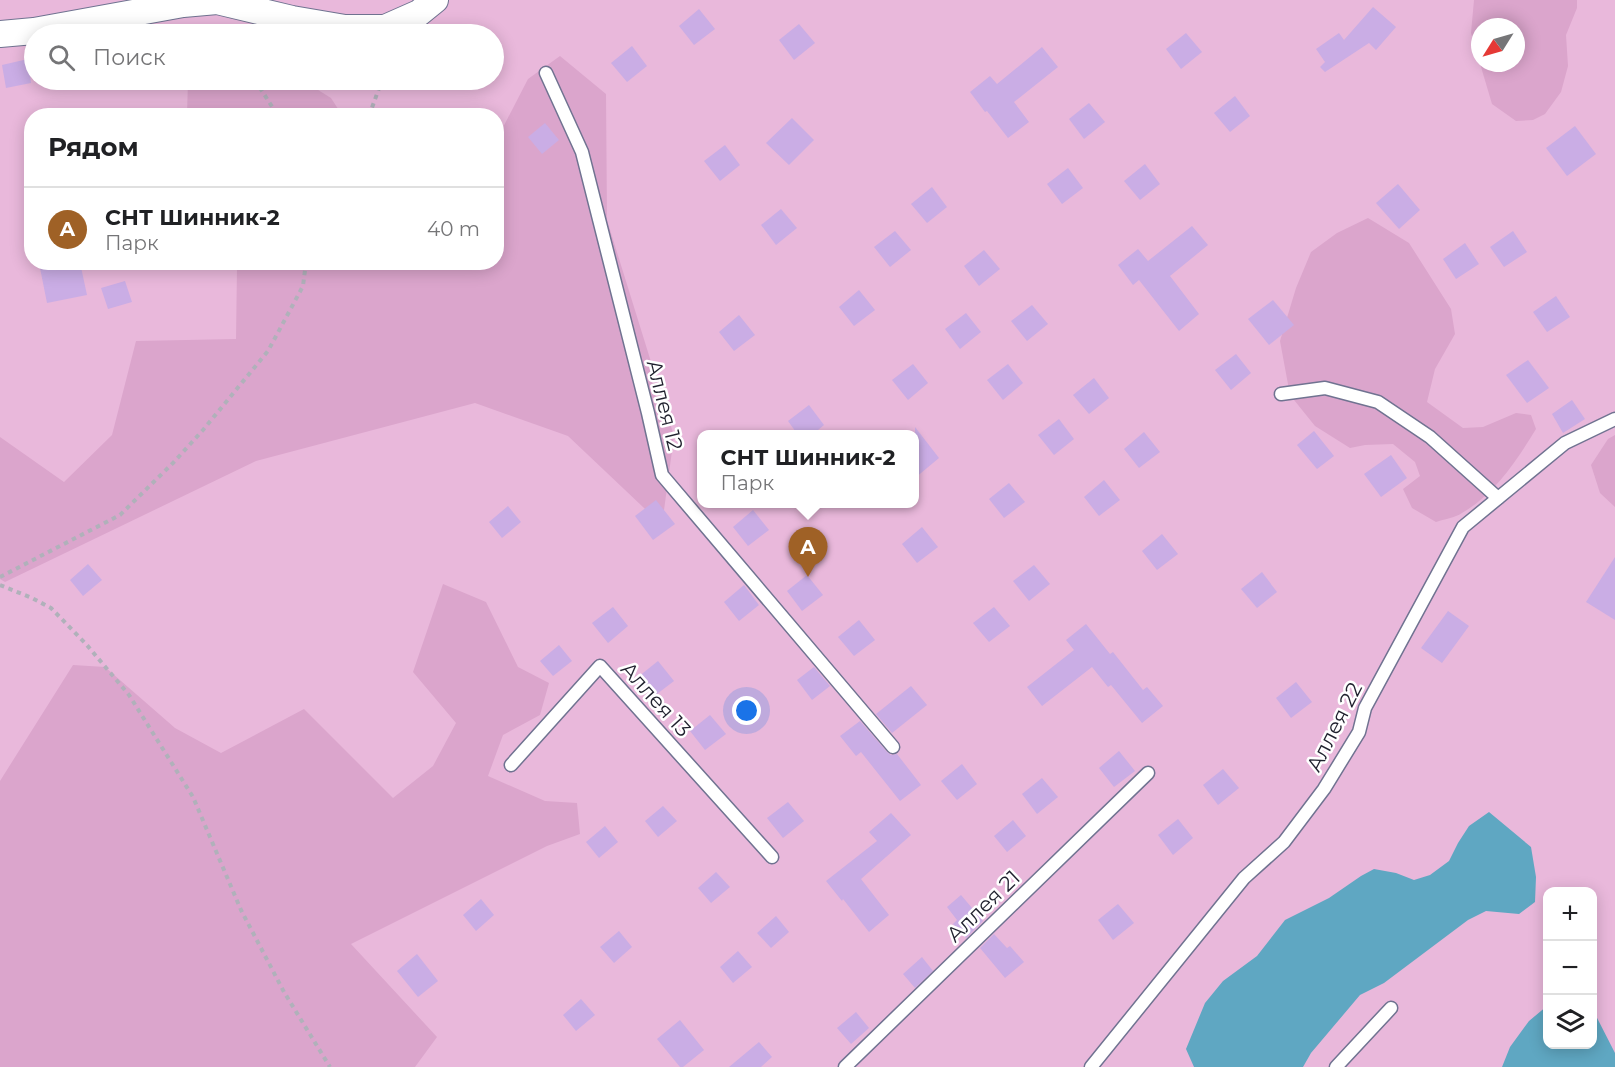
<!DOCTYPE html>
<html lang="ru">
<meta charset="utf-8">
<style>
:root{--surface:#fff;--page:#f6f6f6;--text:#202124;--muted:#757577;--line:#e0e0e0;--accent:#9f6126}
body{margin:0;font-family:Montserrat,sans-serif;background:var(--page);color:var(--text)}
.controls{position:absolute;right:18px;bottom:18px;display:grid;overflow:hidden;border-radius:12px;box-shadow:0 3px 15px #0003}
.controls button{width:54px;height:54px;display:grid;place-items:center;padding:0;border:0;border-bottom:2px solid var(--line);background:var(--surface);color:var(--text);font:30px sans-serif}
.compass{position:absolute;left:1471px;top:18px;width:54px;height:54px;border-radius:50%;background:var(--surface);box-shadow:0 3px 15px #0003;rotate:233deg}
.you{position:absolute;left:747px;top:711px;width:21px;height:21px;margin:-15px;border:4px solid #fff;border-radius:50%;background:#1a73e8;box-shadow:0 0 0 9px #1a73e833}
.badge{display:grid;place-items:center;width:39px;height:39px;border-radius:50%;background:var(--accent);color:#fff;font-size:20px;font-weight:700}
.pin{position:absolute;translate:-50% -50px;filter:drop-shadow(0 2px 3px #0008)}
.pin::after{content:'';position:absolute;top:32px;width:21px;height:18px;background:inherit;clip-path:polygon(0 0,100% 0,50% 100%)}
.popup{position:absolute;left:697px;top:430px;width:222px;height:78px;box-sizing:border-box;display:grid;place-content:center;border-radius:12px;background:var(--surface);filter:drop-shadow(0 2px 4px #0005);font-size:20px;white-space:nowrap;color:var(--muted)}
.popup b{font-size:22px;color:var(--text)}
.popup::after{content:'';position:absolute;left:50%;top:100%;margin-left:-12px;border:12px solid transparent;border-top-color:var(--surface)}
.list{margin:0;padding:0;list-style:none}
h2{display:flex;justify-content:space-between;align-items:center;height:78px;margin:0;padding:0 24px;font-size:26px}
h2 small{font-size:20px;font-weight:400;color:var(--muted)}
.list li{display:grid;grid-template-columns:39px 1fr auto;gap:18px;align-items:center;box-sizing:border-box;height:84px;padding:0 24px;border-top:2px solid var(--line)}
.list b{display:block;font-size:22px;white-space:nowrap}
.list p{margin:0;font-size:20px;white-space:nowrap;color:var(--muted)}
.list em{font-size:20px;font-style:normal;color:var(--muted)}
.icon{flex:none;width:33px;height:33px;fill:none;stroke:currentColor;stroke-width:2;stroke-linecap:round;stroke-linejoin:round}
.map{position:relative;flex:none;width:1615px;height:1067px;overflow:hidden}
.search{position:absolute;background:var(--surface);box-shadow:0 3px 15px #0003;left:24px;top:24px;width:480px;height:66px;display:flex;align-items:center;gap:15px;box-sizing:border-box;padding:0 21px;border-radius:33px;color:var(--muted);font-size:22px}
.panel{position:absolute;background:var(--surface);box-shadow:0 3px 15px #0003;left:24px;top:108px;width:480px;height:162px;border-radius:24px}
.map>svg:first-child{display:block}
</style>
<div class="map">
<svg width="1615" height="1067" viewBox="0 0 1615 1067">
<rect width="100%" height="100%" fill="#f3f4fb"/>
<path fill="#e9b8db" fill-rule="evenodd" d="M0,0H1615V1067H0ZM1480,27H1516V63H1480ZM34,34H494V80H34ZM32,116H496V262H32ZM702,434H914V504H702ZM1548,892H1592V1044H1548Z"/>
<g fill="#dba5cc" fill-rule="evenodd">
<path d="M1474,0H1577V8L1566,35L1568,66L1561,92L1545,114L1533,120L1516,121L1492,104L1471,33ZM1480,27H1516V63H1480Z"/>
<polygon points="220,26 233,34 198,34"/>
<polygon points="560,56 606,94 607,220 674,436 662,525 568,436 475,403 256,461 5,582 0,579 0,437 64,482 112,435 136,341 236,339 237,268 244,263 496,262 497,139 528,79"/>
<polygon points="188,80 302,80 331,98 342,115 187,115"/>
<path d="M1368,218L1409,243L1451,309L1455,334L1435,369L1427,402L1463,428L1483,427L1516,413L1531,415L1536,429C1517,460 1495,494 1462,513C1455,518 1444,519 1436,522L1412,508L1403,489L1420,476L1415,462L1393,444L1365,445L1350,448L1315,426L1290,395L1280,341L1296,288L1311,252L1337,233Z"/>
<polygon points="1615,435 1615,507 1600,493 1591,465 1608,439"/>
<polygon points="443,584 486,602 518,667 549,683 540,715 503,735 488,776 545,801 577,803 580,834 547,846 351,944 437,1037 415,1067 0,1067 0,781 73,665 105,667 175,728 221,753 304,709 393,798 433,766 456,723 413,672"/>
</g>
<g fill="#5fa7c2">
<polygon points="1489,812 1531,847 1536,877 1535,902 1519,914 1486,911 1468,920 1384,983 1360,995 1311,1053 1303,1067 1194,1067 1186,1049 1205,1003 1223,981 1257,956 1285,920 1329,898 1361,876 1374,869 1396,873 1414,880 1430,875 1449,861 1458,843 1469,826"/>
<polygon points="1547,1006 1548,1044 1592,1044 1593,1010 1615,1053 1615,1067 1502,1067 1510,1047 1529,1021"/>
</g>
<g fill="#caade5">
<polygon points="1373,7 1396,27 1376,50 1369,43 1325,72 1320,67 1325,62 1316,49 1339,33 1344,40"/>
<polygon points="699,9 715,29 694,45 679,26"/>
<polygon points="799,24 815,43 794,60 779,40"/>
<polygon points="1186,33 1202,52 1181,69 1166,49"/>
<polygon points="632,46 647,66 627,82 611,63"/>
<polygon points="1042,47 1058,67 1014,102 1029,122 1008,138 987,111 985,112 970,92 990,76 997,84"/>
<polygon points="28,59 31,83 6,88 2,65"/>
<polygon points="1235,96 1250,116 1230,132 1214,113"/>
<polygon points="1089,103 1105,122 1084,139 1069,119"/>
<polygon points="792,118 814,140 789,165 766,143"/>
<polygon points="545,123 559,140 542,154 528,137"/>
<polygon points="1575,126 1596,154 1567,176 1546,148"/>
<polygon points="725,145 740,165 720,181 704,161"/>
<polygon points="1145,164 1160,184 1140,200 1124,181"/>
<polygon points="1068,168 1083,188 1062,204 1047,184"/>
<polygon points="1398,184 1420,210 1399,229 1376,203"/>
<polygon points="932,187 947,207 927,223 911,204"/>
<polygon points="781,209 797,228 776,245 761,225"/>
<polygon points="1192,226 1208,245 1170,276 1199,314 1179,331 1139,280 1133,285 1118,265 1138,249 1148,261"/>
<polygon points="895,231 911,250 890,267 874,247"/>
<polygon points="1513,231 1527,252 1504,267 1490,247"/>
<polygon points="1465,243 1479,264 1456,279 1443,259"/>
<polygon points="984,250 1000,269 979,286 964,266"/>
<polygon points="63,263 64,270 81,267 87,295 47,303 40,268"/>
<polygon points="125,281 132,302 108,309 101,288"/>
<polygon points="859,290 875,310 854,326 839,307"/>
<polygon points="1556,296 1570,317 1547,332 1533,312"/>
<polygon points="1273,300 1294,325 1269,345 1248,319"/>
<polygon points="1032,305 1048,324 1027,341 1011,321"/>
<polygon points="966,313 981,332 960,349 945,329"/>
<polygon points="739,315 755,335 734,351 719,332"/>
<polygon points="1236,354 1251,373 1231,390 1215,370"/>
<polygon points="1528,360 1549,388 1527,403 1506,375"/>
<polygon points="913,364 928,383 908,400 892,380"/>
<polygon points="1008,364 1023,383 1003,400 987,380"/>
<polygon points="1094,378 1109,398 1089,414 1073,395"/>
<polygon points="1572,400 1585,419 1563,433 1552,414"/>
<polygon points="809,405 824,425 812,435 798,435 788,421"/>
<polygon points="1059,419 1074,439 1054,455 1038,435"/>
<polygon points="915,427 939,458 915,478"/>
<polygon points="1314,431 1334,456 1317,469 1297,445"/>
<polygon points="1144,432 1160,452 1139,468 1124,449"/>
<polygon points="1391,455 1407,478 1381,497 1364,474"/>
<polygon points="1104,480 1120,500 1099,516 1084,497"/>
<polygon points="1009,483 1025,502 1004,518 989,499"/>
<polygon points="656,500 675,524 653,540 635,516"/>
<polygon points="508,506 521,522 502,538 489,522"/>
<polygon points="753,510 769,530 748,546 733,527"/>
<polygon points="922,527 938,547 917,563 902,544"/>
<polygon points="1162,534 1178,554 1157,570 1142,551"/>
<polygon points="1615,557 1615,620 1586,602"/>
<polygon points="88,564 102,580 83,596 70,580"/>
<polygon points="1034,565 1050,584 1029,601 1013,581"/>
<polygon points="1262,572 1277,592 1257,608 1241,589"/>
<polygon points="807,575 823,595 802,611 787,591"/>
<polygon points="744,585 759,605 739,621 724,602"/>
<polygon points="613,607 628,626 608,643 592,623"/>
<polygon points="994,607 1010,626 989,642 973,623"/>
<polygon points="1448,611 1469,626 1442,663 1421,648"/>
<polygon points="859,620 875,640 854,656 838,637"/>
<polygon points="1086,624 1110,654 1113,652 1143,690 1147,687 1163,706 1142,723 1111,685 1108,687 1092,667 1042,706 1027,687 1074,650 1066,640"/>
<polygon points="559,645 572,661 553,676 540,661"/>
<polygon points="658,661 674,681 653,697 638,677"/>
<polygon points="814,667 830,686 812,700 797,680"/>
<polygon points="1296,682 1312,702 1291,718 1276,698"/>
<polygon points="911,686 927,705 892,733 876,714"/>
<polygon points="710,715 726,734 705,750 690,731"/>
<polygon points="860,721 887,752 891,755 897,754 921,785 900,801 861,752 856,756 840,736"/>
<polygon points="1119,751 1135,771 1114,787 1099,768"/>
<polygon points="962,764 977,784 957,800 941,781"/>
<polygon points="1223,769 1239,788 1218,805 1203,785"/>
<polygon points="1042,778 1058,797 1037,814 1022,794"/>
<polygon points="788,802 804,821 783,838 767,818"/>
<polygon points="663,806 677,821 658,837 645,821"/>
<polygon points="891,813 911,835 861,879 889,915 869,932 843,899 842,901 826,881 877,841 869,832"/>
<polygon points="1178,819 1193,838 1173,855 1158,835"/>
<polygon points="1013,820 1026,836 1007,852 994,836"/>
<polygon points="605,826 618,842 599,858 586,842"/>
<polygon points="716,872 730,887 711,903 698,888"/>
<polygon points="961,895 983,921 966,938 953,924 957,920 947,907"/>
<polygon points="481,899 494,915 476,931 463,915"/>
<polygon points="1118,904 1134,923 1113,940 1098,920"/>
<polygon points="776,916 789,932 771,948 757,933"/>
<polygon points="619,931 632,947 614,963 600,947"/>
<polygon points="994,934 1007,948 1010,946 1024,962 1005,978 980,948"/>
<polygon points="738,951 752,967 733,983 720,967"/>
<polygon points="417,954 438,981 418,997 397,971"/>
<polygon points="922,957 933,971 915,988 903,974"/>
<polygon points="581,999 595,1015 576,1031 563,1015"/>
<polygon points="856,1012 869,1028 851,1044 837,1028"/>
<polygon points="680,1020 704,1050 683,1067 680,1067 657,1039"/>
<polygon points="759,1042 772,1057 761,1067 729,1067"/>
</g>
<g fill="none" stroke-linecap="round" stroke-linejoin="round">
<g stroke="#707391" stroke-width="15">
<g id="service">
<polyline points="546,73 582,152 648,413 662,475 893,747"/>
<polyline points="1281,394 1325,388 1378,402 1430,437 1498,498"/>
<polyline points="511,765 600,666 772,857"/>
<polyline points="845,1067 1148,773"/>
<polyline points="1091,1067 1244,878 1284,842 1324,789 1359,732 1365,708 1463,527 1565,443 1615,419"/>
<polyline points="1336,1067 1391,1008"/>
</g>
</g>
<g stroke="#707391" stroke-width="28">
<polyline id="minor" points="0,34 34,31 183,4 217,1 292,19 345,28 385,28 419,13 435,0"/>
</g>
<g stroke="#b0b1ba" stroke-width="4" stroke-dasharray="4.5 4.5" stroke-linecap="butt">
<polyline points="255,80 278,116"/>
<polyline points="369,116 382,80"/>
<polyline points="0,577 120,515 173,463 203,430 268,351 303,286 306,262"/>
<polyline points="0,585 32,598 51,608 86,644 129,695 193,797 241,910 284,992 330,1067"/>
</g>
<use href="#service" stroke="#fff" stroke-width="12"/>
<use href="#minor" stroke="#fff" stroke-width="26"/>
</g>
<g text-anchor="middle" dominant-baseline="central" stroke-width="5" stroke-linejoin="round" paint-order="stroke">
<g font-size="21" fill="#1f202d" stroke="#fff">
<text transform="translate(665 405) rotate(76)">Аллея 12</text>
<text transform="translate(656 699) rotate(48)">Аллея 13</text>
<text transform="translate(1334 727) rotate(-63)">Аллея 22</text>
<text transform="translate(983 906) rotate(-44)">Аллея 21</text>
</g>
</g>
</svg>
<div class="controls">
<button>+</button>
<button>−</button>
<button><svg class="icon" aria-label="layers" viewBox="0 0 24 24"><path d="M12 4l9 5-9 5-9-5zM3 14l9 5 9-5"/></svg></button>
</div>
<svg class="compass" viewBox="-18 -18 36 36"><path d="M0-13l5 13h-10z" fill="#e53935"/><path d="M0 13l5-13h-10z" fill="#757577"/></svg>
<div class="you"></div>
<div class="pin badge" style="left:808px;top:577px">A</div>
<div class="popup"><b>СНТ Шинник-2</b>Парк</div>
<div class="search"><svg class="icon" aria-label="search" viewBox="0 0 24 24"><circle cx="10" cy="10" r="6"/><path d="M15 15l6 6"/></svg>Поиск</div>
<section class="panel">
<h2>Рядом<small></small></h2>
<ul class="list">
<li><span class="badge">A</span><div><b>СНТ Шинник-2</b><p>Парк</p></div><em>40 m</em></li>
</ul>
</section>
</div>
